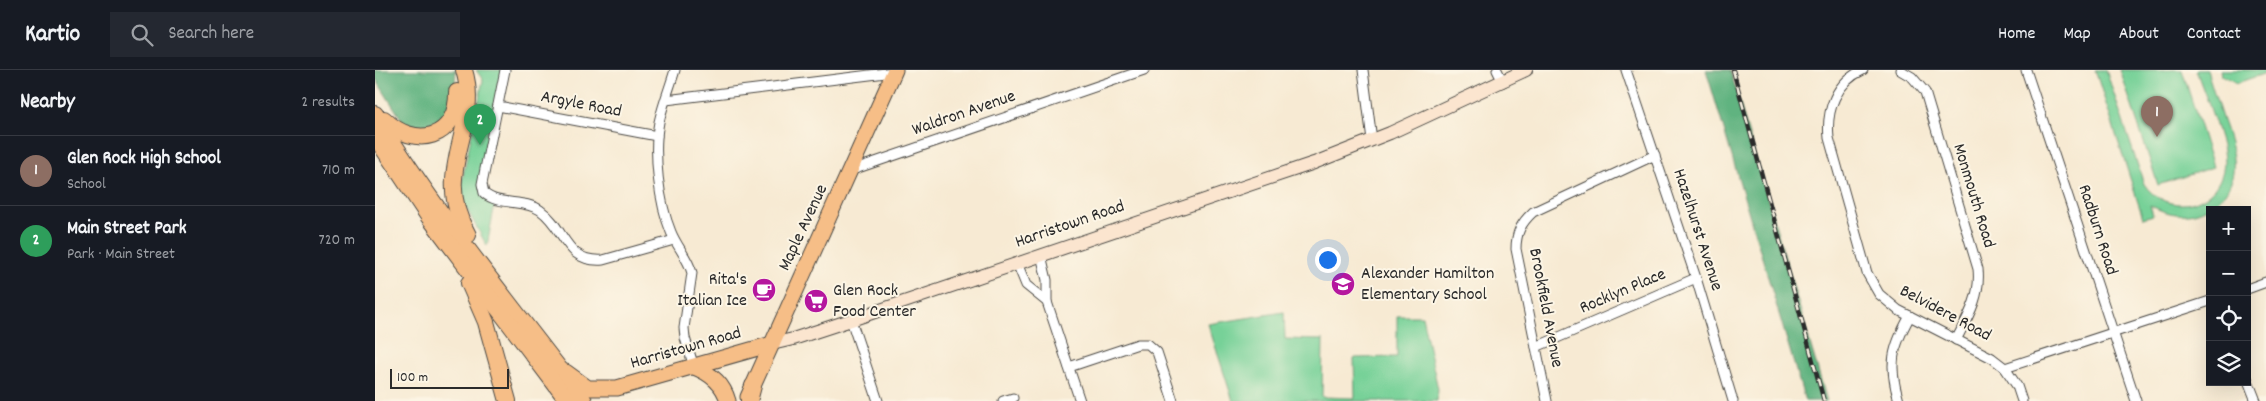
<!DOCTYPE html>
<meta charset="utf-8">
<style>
:root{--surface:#171b24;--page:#242831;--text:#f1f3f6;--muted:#9ea1a6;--line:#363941;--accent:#d690ce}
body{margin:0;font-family:Dekko,sans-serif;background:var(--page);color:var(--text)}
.controls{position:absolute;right:15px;bottom:15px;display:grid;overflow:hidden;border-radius:0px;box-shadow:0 5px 20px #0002}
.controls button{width:45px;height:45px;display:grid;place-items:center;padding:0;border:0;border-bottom:1px solid var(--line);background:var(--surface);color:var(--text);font:25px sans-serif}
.scale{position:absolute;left:15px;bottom:12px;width:119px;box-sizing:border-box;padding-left:5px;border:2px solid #2b2b2b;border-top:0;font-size:14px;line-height:18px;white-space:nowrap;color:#2b2b2b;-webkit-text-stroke:4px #fcf5e5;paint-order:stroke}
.you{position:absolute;left:952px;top:189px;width:18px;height:18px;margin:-12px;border:4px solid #fff;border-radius:50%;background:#1a73e8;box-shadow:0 0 0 8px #1a73e833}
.badge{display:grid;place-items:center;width:32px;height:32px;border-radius:50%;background:var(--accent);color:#fff;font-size:16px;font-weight:700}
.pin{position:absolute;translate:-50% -41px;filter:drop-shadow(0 1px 2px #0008)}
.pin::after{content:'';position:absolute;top:26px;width:18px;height:15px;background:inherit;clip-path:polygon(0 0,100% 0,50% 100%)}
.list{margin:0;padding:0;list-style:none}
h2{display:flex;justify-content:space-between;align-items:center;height:65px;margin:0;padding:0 20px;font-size:21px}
h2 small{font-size:16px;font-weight:400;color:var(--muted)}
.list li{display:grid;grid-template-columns:32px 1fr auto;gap:15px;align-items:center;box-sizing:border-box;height:70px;padding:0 20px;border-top:1px solid var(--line)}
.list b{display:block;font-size:19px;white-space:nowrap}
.list p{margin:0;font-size:16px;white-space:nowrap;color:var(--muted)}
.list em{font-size:16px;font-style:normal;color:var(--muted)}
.icon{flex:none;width:28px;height:28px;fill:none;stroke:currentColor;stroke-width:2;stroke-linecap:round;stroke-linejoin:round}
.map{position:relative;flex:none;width:1891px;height:331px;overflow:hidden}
header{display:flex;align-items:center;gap:30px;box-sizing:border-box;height:70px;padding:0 25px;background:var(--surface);border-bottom:1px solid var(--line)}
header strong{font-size:24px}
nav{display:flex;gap:28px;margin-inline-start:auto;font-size:18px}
.search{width:350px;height:45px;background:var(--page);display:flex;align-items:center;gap:12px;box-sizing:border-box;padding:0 18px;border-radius:0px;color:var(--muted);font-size:19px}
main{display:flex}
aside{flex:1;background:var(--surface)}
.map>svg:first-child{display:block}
</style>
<header>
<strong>Kartio</strong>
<div class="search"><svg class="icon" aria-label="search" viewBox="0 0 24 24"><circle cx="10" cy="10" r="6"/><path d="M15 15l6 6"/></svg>Search here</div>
<nav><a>Home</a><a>Map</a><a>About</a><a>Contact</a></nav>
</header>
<main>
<aside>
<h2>Nearby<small>2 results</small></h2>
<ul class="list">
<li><span class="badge" style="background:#8d6e63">1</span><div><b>Glen Rock High School</b><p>School</p></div><em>710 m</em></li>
<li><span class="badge" style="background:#2e9e5b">2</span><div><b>Main Street Park</b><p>Park · Main Street</p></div><em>720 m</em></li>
</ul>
</aside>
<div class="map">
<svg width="1891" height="331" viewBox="0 0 1891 331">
<rect width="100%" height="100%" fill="#fcf5e5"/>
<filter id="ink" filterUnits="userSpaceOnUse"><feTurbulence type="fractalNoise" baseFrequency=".02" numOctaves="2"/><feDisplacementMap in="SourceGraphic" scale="10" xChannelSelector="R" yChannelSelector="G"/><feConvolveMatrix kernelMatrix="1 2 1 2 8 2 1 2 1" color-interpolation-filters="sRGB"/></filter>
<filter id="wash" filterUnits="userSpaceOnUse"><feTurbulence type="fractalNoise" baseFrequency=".0096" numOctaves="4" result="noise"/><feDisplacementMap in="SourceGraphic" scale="20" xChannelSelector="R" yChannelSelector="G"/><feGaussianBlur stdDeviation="1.12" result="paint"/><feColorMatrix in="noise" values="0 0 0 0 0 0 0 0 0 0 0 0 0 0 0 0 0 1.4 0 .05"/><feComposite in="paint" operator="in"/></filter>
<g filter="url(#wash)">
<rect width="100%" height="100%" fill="#f7ead3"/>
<g fill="#77d198" stroke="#517e62">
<polygon points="101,0 130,0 107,119 121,128 112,176 84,125 108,10"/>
<path d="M1720,0H1731L1769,114C1778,127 1792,135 1808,134C1817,134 1826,130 1833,125C1843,117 1849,104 1849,91C1849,70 1829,23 1821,0H1832C1837,16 1842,32 1847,48C1859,81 1871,118 1830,139C1812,148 1792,145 1775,135L1778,145L1768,148Z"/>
<polygon points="1745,0 1807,0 1838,97 1783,115"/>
<polygon points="1845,0 1891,0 1891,3 1862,13 1846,5"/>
<polygon points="909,242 910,269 948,270 947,327 980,328 979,288 1022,287 1022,246 1047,246 1063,319 1062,331 858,331 833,254"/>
</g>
<g fill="#61b380" stroke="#466f56">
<polygon points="0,0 81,0 78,50 37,66 0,8"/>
<polygon points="1331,0 1355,0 1452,331 1430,331"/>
</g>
</g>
<g filter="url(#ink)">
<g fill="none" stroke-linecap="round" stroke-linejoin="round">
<g stroke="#4a4844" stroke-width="11">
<g id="street">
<path d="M130,0L107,114L109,123C123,136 149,129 165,140C191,158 189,193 228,190L299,170"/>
<path d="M300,0C295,17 288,34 284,52C278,83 284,133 296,162C302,177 313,188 317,203L309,258L310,268L319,297"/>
<polyline points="988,0 997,70"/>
<polyline points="1122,0 1128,12"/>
<polyline points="1251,0 1321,208 1358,331"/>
<path d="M1488,0C1461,12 1451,40 1454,68L1492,203L1504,224L1523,240L1617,288L1630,298L1835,231"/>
<path d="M1525,0L1537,7L1550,22L1603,199C1606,226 1593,247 1581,270"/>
<polyline points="1651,0 1761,331"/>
<polyline points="291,30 519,2"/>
<polyline points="123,36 282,66"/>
<polyline points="477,100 769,0"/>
<polyline points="666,185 672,210 672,232"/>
<polyline points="642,193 651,215 672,232 705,331"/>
<polyline points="1872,219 1891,212"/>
<polyline points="476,250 503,331"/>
<polyline points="1161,277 1321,208"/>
<polyline points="694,297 763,274 773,274 782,282 798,331"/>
<polyline points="1630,298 1642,316 1647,331"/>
<polyline points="1872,308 1881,331"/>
<polyline points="628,331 638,328"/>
<path d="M1172,331L1141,179C1141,163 1146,153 1158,142L1280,85"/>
<path d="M1524,331C1513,295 1517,278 1535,246"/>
</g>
</g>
<g stroke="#4a4844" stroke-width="14">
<polyline id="secondary" points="397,274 418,269 476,250 939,93 1015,63 1151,0"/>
</g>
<g stroke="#4a4844" stroke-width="17">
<g id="primary">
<path d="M319,297C335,303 348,313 353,331"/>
<polyline points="191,302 213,318 242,318 397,274"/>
<polyline points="373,327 520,0"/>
</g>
</g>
<g stroke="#4a4844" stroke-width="18">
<g id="highway">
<path d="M89,0C107,59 55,100 93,165"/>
<path d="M0,44C61,145 138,237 209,331"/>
<path d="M9,49C40,80 83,69 82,22"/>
<polyline points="0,66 54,147 193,331"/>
<polyline points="94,213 111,252 133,331"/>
<polyline points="374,331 378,316"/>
</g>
</g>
<use href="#street" stroke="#fff" stroke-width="9"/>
<use href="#secondary" stroke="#fbe5cf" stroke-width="12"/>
<use href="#primary" stroke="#f6be87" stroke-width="15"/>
<use href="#highway" stroke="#f6be87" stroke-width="16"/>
<g stroke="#2b2b2b" stroke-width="4.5">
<polyline id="rail" points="1358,0 1449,331"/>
</g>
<use href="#rail" stroke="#fcf5e5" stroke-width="2.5" stroke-dasharray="8" stroke-linecap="butt"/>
</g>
</g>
<defs>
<g id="school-disc" transform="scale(1.25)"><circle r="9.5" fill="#b5179e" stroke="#fcf5e5"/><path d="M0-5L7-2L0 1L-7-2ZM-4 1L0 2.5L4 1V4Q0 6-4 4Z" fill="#fff"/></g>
<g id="cafe-disc" transform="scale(1.25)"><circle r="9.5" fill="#b5179e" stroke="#fcf5e5"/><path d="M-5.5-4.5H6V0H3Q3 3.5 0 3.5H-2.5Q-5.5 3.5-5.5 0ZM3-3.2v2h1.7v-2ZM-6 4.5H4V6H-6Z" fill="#fff"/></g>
<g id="supermarket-disc" transform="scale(1.25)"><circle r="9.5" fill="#b5179e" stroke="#fcf5e5"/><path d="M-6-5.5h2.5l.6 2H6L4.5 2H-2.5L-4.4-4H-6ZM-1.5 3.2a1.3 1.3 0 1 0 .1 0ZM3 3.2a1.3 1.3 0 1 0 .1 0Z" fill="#fff"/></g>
</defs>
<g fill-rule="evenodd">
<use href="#school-disc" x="968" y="214"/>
<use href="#cafe-disc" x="389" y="220"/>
<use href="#supermarket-disc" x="441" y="231"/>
</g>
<g text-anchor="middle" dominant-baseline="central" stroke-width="4" stroke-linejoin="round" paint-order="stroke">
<g font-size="18" fill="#2b2b2b" stroke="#fcf5e5">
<text transform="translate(206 35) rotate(11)">Argyle Road</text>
<text transform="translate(589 44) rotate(-19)">Waldron Avenue</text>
<text transform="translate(1598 126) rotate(73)">Monmouth Road</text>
<text transform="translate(695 155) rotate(-19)">Harristown Road</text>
<text transform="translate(429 158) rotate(-65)">Maple Avenue</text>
<text transform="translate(1322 160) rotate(72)">Hazelhurst Avenue</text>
<text transform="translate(1722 160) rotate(72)">Radburn Road</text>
<text transform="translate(1248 222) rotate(-23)">Rocklyn Place</text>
<text transform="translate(1170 238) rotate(79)">Brookfield Avenue</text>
<text transform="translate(1570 244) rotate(28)">Belvidere Road</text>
<text transform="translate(311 279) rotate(-16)">Harristown Road</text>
</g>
<g font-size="18" fill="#2b2b2b" stroke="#fcf5e5" text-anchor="start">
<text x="986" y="204">Alexander Hamilton<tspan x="986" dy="21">Elementary School</tspan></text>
<text x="372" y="210" text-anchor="end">Rita's<tspan x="372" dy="21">Italian Ice</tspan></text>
<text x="458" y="221">Glen Rock<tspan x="458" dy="21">Food Center</tspan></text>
</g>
</g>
</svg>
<div class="controls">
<button>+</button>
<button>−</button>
<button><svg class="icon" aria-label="locate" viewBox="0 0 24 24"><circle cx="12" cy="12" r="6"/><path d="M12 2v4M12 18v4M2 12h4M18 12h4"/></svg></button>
<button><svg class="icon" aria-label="layers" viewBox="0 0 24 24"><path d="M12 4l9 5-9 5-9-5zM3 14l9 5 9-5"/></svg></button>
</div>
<div class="scale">100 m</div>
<div class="you"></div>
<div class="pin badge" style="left:1782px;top:67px;background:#8d6e63">1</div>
<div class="pin badge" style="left:105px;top:75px;background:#2e9e5b">2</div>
</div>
</main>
